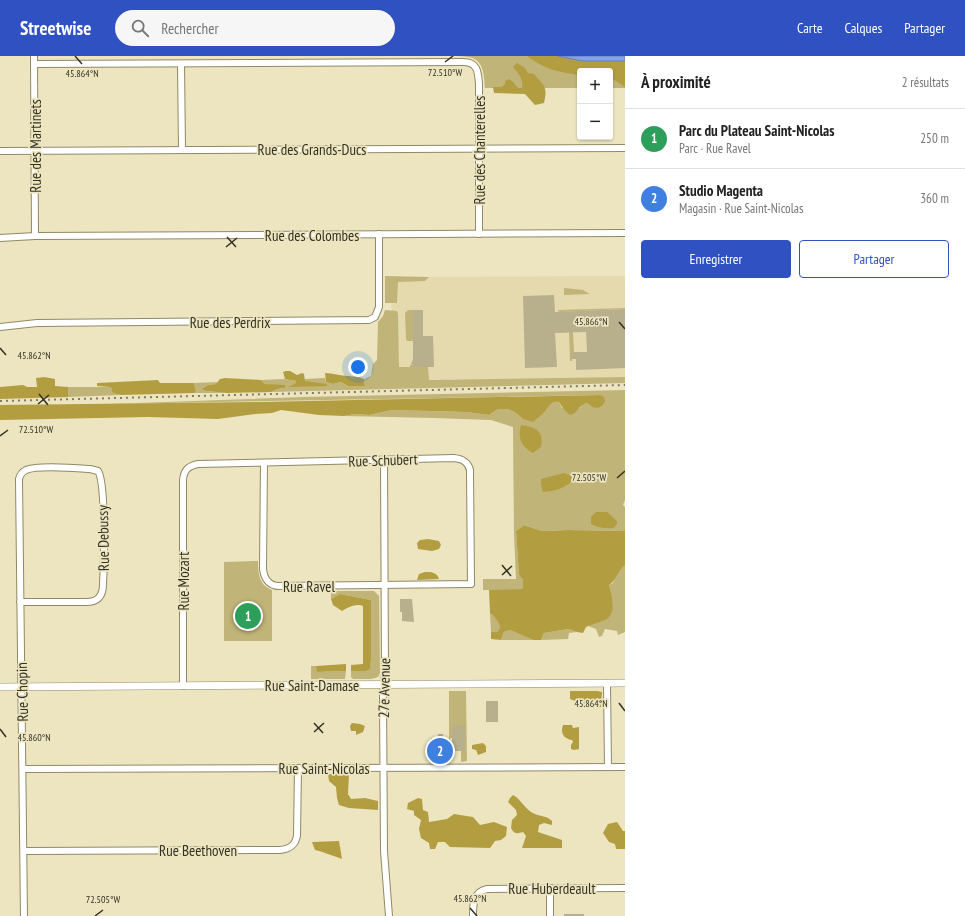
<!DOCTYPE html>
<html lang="fr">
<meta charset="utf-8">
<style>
:root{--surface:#fff;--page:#f6f6f6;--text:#222;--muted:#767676;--line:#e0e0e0;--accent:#2f51c1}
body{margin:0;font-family:"PT Sans Narrow",sans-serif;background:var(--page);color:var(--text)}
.controls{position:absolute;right:12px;top:12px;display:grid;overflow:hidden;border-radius:4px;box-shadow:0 1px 3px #0004}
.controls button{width:36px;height:36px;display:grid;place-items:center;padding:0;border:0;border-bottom:1px solid var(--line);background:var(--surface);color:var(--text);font:20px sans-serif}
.you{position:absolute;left:358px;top:311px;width:14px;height:14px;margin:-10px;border:3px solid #fff;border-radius:50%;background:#1a73e8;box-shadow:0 0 0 6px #1a73e833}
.badge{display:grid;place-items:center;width:26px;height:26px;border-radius:50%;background:var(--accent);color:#fff;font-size:13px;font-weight:700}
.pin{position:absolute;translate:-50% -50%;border:2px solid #fff;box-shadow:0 1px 4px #0006}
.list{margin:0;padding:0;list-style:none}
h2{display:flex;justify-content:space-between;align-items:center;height:52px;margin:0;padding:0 16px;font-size:17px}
h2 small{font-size:13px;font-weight:400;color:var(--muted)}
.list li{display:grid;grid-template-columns:26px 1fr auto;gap:12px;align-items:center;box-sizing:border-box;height:60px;padding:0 16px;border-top:1px solid var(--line)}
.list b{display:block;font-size:15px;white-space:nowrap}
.list p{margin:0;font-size:13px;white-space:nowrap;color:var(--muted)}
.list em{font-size:13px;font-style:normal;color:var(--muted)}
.actions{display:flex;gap:8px;padding:12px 16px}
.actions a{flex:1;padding:9px 0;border:1px solid var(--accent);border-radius:4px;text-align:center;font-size:14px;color:var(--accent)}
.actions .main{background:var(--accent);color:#fff}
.icon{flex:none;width:22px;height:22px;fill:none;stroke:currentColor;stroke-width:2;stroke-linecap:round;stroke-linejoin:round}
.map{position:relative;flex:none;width:625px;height:860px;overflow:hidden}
header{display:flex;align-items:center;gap:24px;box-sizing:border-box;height:56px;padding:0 20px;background:var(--accent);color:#fff}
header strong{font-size:19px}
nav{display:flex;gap:22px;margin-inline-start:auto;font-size:14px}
.search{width:280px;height:36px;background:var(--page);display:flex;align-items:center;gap:10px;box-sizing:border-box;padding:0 14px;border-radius:22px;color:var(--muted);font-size:15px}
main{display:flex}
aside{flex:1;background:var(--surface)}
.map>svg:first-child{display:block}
</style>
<header>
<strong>Streetwise</strong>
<div class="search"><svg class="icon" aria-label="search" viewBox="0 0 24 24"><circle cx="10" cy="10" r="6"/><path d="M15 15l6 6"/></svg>Rechercher</div>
<nav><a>Carte</a><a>Calques</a><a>Partager</a></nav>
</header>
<main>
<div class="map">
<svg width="625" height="860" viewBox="0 0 625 860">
<rect width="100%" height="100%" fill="#ece5c0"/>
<polygon fill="#e4daae" points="625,220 625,321 542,323 392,324 391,221"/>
<g fill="#c1b478">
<path d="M456,0H558L582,5H625V32H610V15H580V32H485C484,19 484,3 468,1C464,0 459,0 456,0Z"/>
<polygon points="385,220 429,221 425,225 398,226 397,247 385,247"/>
<polygon points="564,232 583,234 590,238 564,239"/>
<polygon points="625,252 625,253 559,256 558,254"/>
<polygon points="385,254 397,255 398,258 399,311 410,311 410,309 413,308 413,311 428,311 429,324 625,321 625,327 271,336 277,333 285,332 265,328 261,324 285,323 296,325 295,328 291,329 305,325 304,323 325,322 326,326 333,328 341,326 348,330 365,330 364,323 371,320 373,308 377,304 378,266 383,260"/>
<polygon points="408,254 413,254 413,285 407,285 406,283 405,257"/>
<polygon points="569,276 573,276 574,296 572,297 572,305 570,305"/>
<polygon points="219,326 216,328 208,329 203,332 203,334 206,335 227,337 195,337 196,335 194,327"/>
<polygon points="68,331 110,331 112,333 113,337 121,339 68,341"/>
<path d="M625,334V444L623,449L625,451V475L568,474L542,475L524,469L516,475L519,519L523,524V534H483V523H516L514,478L513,371L491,364L434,362L344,360L355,358L369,359L392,354L466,356L489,359L498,353H508L516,357L523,363L546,354C549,348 552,345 559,346L562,352H580L583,348L587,347L592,351L600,339L109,348L303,341Z"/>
<path d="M258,505C258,518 259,529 272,534V585H224V506Z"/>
<polygon points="624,509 625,509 625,576 618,579 617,575 605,573 602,580 599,581 596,573 588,570 608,562 612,546 609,529 613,527 617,518"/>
<polygon points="331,535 374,535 379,540 380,617 378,621 371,623 353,623 351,621 351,615 366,615 370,612 371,604 371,544 340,538 331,543"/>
<polygon points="490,557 496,562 499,567 500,572 497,576 491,576"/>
<polygon points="569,573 577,576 569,577 568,583 541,584 544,577"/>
<polygon points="510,574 533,584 501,584 504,576"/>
<polygon points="311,610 316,610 318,616 346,615 345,623 311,623"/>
<polygon points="449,635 466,635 467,705 461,706 461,695 465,695 465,670 452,670 452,682 450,682 450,687 452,687 452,689 450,689 450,694 452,695 449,695"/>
</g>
<g fill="#b29e40">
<path d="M527,0H558L582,5H625V31L613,23L610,22V15H580V19C558,16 546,14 527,0Z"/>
<path d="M517,7L525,12L528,17L534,18C544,30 548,30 544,47L535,49L525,38L494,37L493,31H502L505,28V25L509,23L513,26L518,32H522C524,23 518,17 513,11Z"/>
<polygon points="286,315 290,315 297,319 302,317 304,318 305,325 327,328 327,330 288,331 295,328 296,325 285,323 283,316"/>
<path d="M325,317C333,317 340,320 348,320C355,321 358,320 364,323L365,330H348L341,326L333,328L326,326Z"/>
<polygon points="44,321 55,323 55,330 68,331 68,341 0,343 0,331 23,329 27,331 37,331 36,322"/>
<polygon points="225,322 261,324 265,328 285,329 285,332 277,333 271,336 227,337 206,335 203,334 203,332 208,329 216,328 220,323"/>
<polygon points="158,324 160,327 194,327 196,335 195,337 121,339 113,337 112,335 112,333 110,331 97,330 97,327"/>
<path d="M600,339L604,341L605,345L603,349L598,352L592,351L587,347C574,350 575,372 559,346C551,345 550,349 546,354C542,359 537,362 533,366L523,363L516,357L508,353H498L489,359L466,356L392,354L369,359L355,358L344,360L319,359L281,354L272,357L255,358L218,363L148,361L0,364V349L260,346Z"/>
<path d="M521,369C536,371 544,375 541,391L533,397C522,391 517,383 521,369Z"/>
<path d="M564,417L571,420L572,425C563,433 555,435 543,436L541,429V423Z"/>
<path d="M596,456H607L617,465V468L614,472C606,473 599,472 591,468V461Z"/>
<path d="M524,469L542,475L568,474L625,475V509C618,514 616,525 609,529C611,538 617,556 607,563C602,566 592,568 586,571L583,577L577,576L569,573L544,577L541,584H533L510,574L504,576L501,584L491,583V576H497L500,572C499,565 495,561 490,557L489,534L523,533V524L519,519L516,475Z"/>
<polygon points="428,483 439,485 441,489 439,493 432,495 418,493 417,487 420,484"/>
<path d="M425,516C431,516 437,516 439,523L417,524L419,518Z"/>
<path d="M340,538L371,544V604L370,613L366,615H351V609L363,608V550C357,547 348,551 342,555L333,549L331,543Z"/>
<polygon points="346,608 346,615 317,616 316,610"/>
<polygon points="570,635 597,635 602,636 601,651 582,650 578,646 570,643"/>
<polygon points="352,667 360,668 365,670 363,676 356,679 356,675 351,675 350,670"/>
<path d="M563,669H572L573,672L579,671V693L574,694L571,693V689L573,686L572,684C564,683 560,677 563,669Z"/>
<polygon points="483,687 486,690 486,696 478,699 476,694 472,693 472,689"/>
<polygon points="328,718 349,718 348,738 351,743 365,742 378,745 378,754 349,752 339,749 337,742 336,731 329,725"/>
<path d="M513,739C521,743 525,754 535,758C542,761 545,759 552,765V769L544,767L539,769L538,776L562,784V792H522L526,780L523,776C517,778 514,778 511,772L512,764L517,759L516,754L508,746L510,742Z"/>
<polygon points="418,742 422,743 423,754 428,756 429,766 447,763 454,758 473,761 480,769 494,766 507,771 506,780 501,784 495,785 490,792 450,791 445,786 438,786 435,793 430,793 429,787 421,782 419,773 421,764 414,759 414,755 407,753 408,747"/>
<polygon points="617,766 623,775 625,775 625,793 616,793 615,788 609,786 603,777 608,768"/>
<path d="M339,785L342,803C333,800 324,796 315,794L312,786Z"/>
</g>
<polygon fill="#83a2ed" stroke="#6b80b0" points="558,0 625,0 625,5 582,5"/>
<g fill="#b8b08d">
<polygon points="554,239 555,256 625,253 625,312 576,314 576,303 572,303 572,296 587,296 586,276 555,277 557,311 525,312 523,240"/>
<polygon points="413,254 423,254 423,280 433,280 434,311 413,311 413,308 411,308 413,303"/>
<polygon points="400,543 412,543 414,566 402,565 402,556 400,556"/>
<rect x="486" y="645" width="12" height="21"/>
<polygon points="452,670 465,670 465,695 452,695 450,694 450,689 452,689"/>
<polygon points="438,678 443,678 442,697 431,697 431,682 438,682"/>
<rect x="564" y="858" width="20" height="2"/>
</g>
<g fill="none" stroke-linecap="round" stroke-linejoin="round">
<g stroke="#908967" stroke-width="8">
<g id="minor">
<polyline points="34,0 35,180"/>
<path d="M35,8L463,6C478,6 478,16 479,28V178"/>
<polyline points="181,8 182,94"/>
<polyline points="0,95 625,92"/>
<polyline points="0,182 35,180 625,177"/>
<polyline points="0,271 37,267 369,264 375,261 379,251 379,178"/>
<polyline points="384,404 385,616 383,641 384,795 389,860"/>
<path d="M20,546H86C98,546 103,540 103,528C104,510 106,426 98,415L90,413C76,412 37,409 26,414C22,416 20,419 19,423L24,860"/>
<polyline points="607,627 608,711"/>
<path d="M183,630V424C184,414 188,410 198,408L454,402C463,403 468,406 470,414L471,528L279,530C269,530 264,522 263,513L264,407"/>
<polyline points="23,713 625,711"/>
<path d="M24,795L280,794C289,793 295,790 297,780L298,712"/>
<polyline points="550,832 550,860"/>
<path d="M473,860C473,848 473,836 487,833L625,832"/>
</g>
</g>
<g stroke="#908967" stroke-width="8">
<polyline id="tertiary" points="0,631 625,627"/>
</g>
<use href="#minor" stroke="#fff" stroke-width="6"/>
<use href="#tertiary" stroke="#fff" stroke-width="7"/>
<polyline stroke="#807b64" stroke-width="2" stroke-dasharray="2 4" stroke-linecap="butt" points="0,345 625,329"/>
</g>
<path fill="none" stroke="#343123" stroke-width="1.5" d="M75,0L82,8M445,6L453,0M227,181L236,191M226,191L237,182M619,266L625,273M0,292L6,299M39,338L48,349M38,348L49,339M0,380L8,374M617,422L625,415M502,509L511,520M502,519L512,510M619,647L625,655M314,667L323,677M0,673L6,681M314,676L324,667M470,852L477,860M95,860L103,854"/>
<g text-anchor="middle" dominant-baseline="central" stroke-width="3.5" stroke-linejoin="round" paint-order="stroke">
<g font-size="15" fill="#343123" stroke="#ece5c0">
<text transform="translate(35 90) rotate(-90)">Rue des Martinets</text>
<text x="312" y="93">Rue des Grands-Ducs</text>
<text transform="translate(479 94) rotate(-90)">Rue des Chanterelles</text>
<text x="312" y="179">Rue des Colombes</text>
<text x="230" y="266">Rue des Perdrix</text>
<text transform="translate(383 404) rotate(-2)">Rue Schubert</text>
<text transform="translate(103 482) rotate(-91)">Rue Debussy</text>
<text transform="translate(183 525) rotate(-90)">Rue Mozart</text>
<text x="309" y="530">Rue Ravel</text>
<text x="312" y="629">Rue Saint-Damase</text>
<text transform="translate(384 632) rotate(-89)">27e Avenue</text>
<text transform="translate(22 636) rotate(-91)">Rue Chopin</text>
<text x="324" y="712">Rue Saint-Nicolas</text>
<text x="198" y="794">Rue Beethoven</text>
<text x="552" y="832">Rue Huberdeault</text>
</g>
</g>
<g font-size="10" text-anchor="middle" fill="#343123" stroke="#ece5c0" stroke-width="3.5" stroke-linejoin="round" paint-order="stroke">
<text x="445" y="20">72.510°W</text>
<text x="82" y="21">45.864°N</text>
<text x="591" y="269">45.866°N</text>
<text x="34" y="303">45.862°N</text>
<text x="36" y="377">72.510°W</text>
<text x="589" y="425">72.505°W</text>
<text x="591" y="651">45.864°N</text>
<text x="34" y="685">45.860°N</text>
<text x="470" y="846">45.862°N</text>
<text x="103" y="847">72.505°W</text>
</g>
</svg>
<div class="controls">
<button>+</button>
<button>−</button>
</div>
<div class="you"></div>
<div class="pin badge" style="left:248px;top:560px;background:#2e9e5b">1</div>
<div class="pin badge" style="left:440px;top:695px;background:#3f7fe0">2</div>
</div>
<aside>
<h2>À proximité<small>2 résultats</small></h2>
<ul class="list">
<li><span class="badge" style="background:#2e9e5b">1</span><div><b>Parc du Plateau Saint-Nicolas</b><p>Parc · Rue Ravel</p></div><em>250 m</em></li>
<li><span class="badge" style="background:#3f7fe0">2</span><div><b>Studio Magenta</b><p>Magasin · Rue Saint-Nicolas</p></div><em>360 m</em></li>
</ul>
<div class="actions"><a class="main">Enregistrer</a><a>Partager</a></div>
</aside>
</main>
